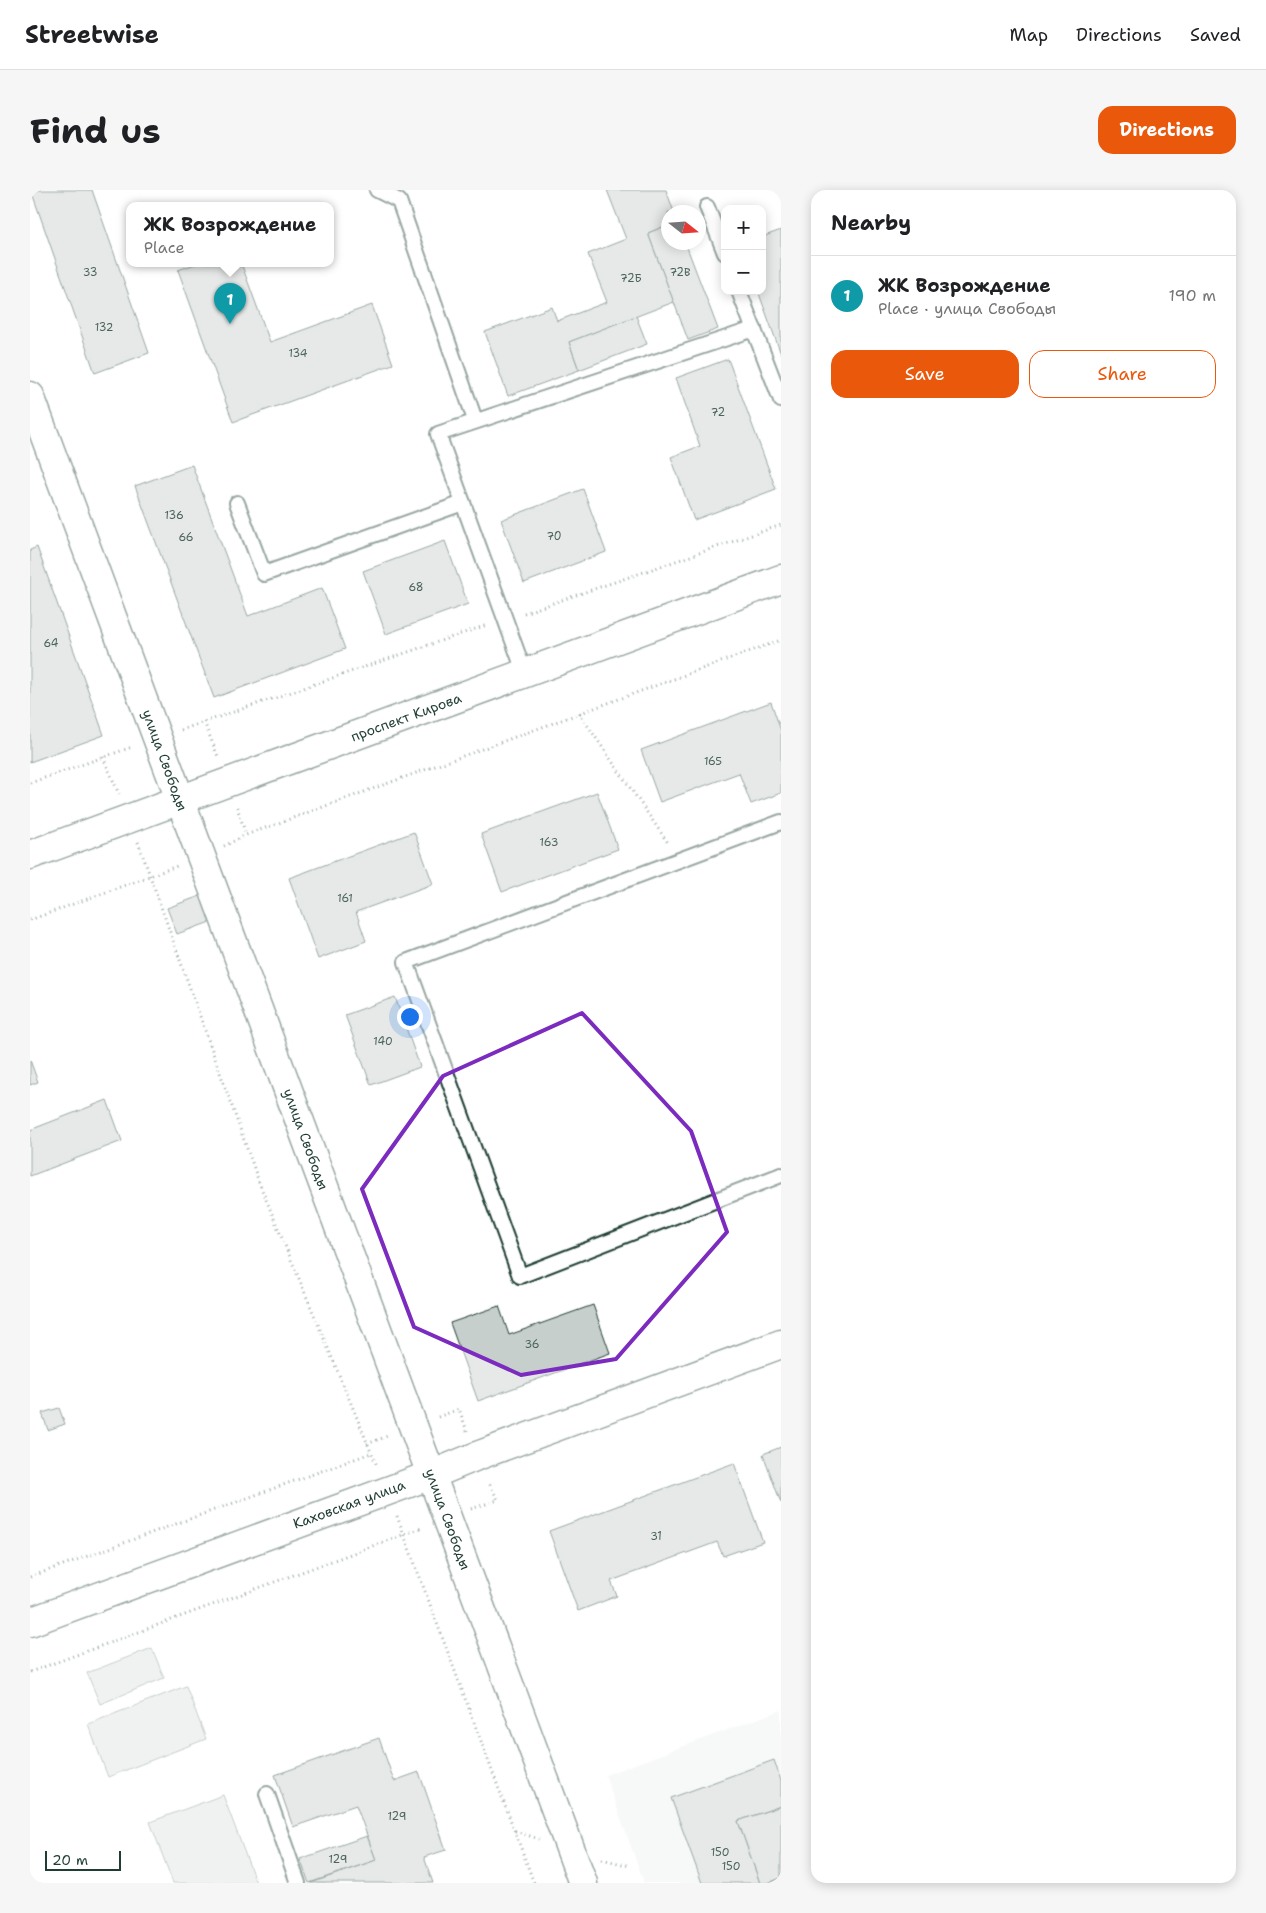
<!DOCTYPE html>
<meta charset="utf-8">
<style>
:root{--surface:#fff;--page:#f6f6f6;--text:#202124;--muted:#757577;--line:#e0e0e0;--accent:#ea580c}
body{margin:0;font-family:"Shantell Sans",sans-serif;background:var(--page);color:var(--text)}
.controls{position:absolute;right:15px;top:15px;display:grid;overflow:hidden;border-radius:10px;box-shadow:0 2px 12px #0003}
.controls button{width:45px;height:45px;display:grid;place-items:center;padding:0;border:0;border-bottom:1px solid var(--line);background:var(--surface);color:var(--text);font:25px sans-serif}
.compass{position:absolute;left:631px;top:15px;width:45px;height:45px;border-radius:50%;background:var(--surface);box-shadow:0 2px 12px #0003;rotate:107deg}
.scale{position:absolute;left:15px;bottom:12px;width:76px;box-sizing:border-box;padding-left:5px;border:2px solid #1f3d34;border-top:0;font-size:14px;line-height:18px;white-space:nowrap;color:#1f3d34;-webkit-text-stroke:4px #fff;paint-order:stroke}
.you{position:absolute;left:379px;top:826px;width:18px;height:18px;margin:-12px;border:4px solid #fff;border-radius:50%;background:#1a73e8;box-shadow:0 0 0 8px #1a73e833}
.badge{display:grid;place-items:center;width:32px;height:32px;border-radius:50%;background:var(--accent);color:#fff;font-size:16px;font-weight:700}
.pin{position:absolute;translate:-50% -41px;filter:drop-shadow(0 1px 2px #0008)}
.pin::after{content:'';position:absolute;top:26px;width:18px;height:15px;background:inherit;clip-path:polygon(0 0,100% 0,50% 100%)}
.popup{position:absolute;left:96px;top:12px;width:208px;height:65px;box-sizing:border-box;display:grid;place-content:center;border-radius:10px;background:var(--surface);filter:drop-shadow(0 1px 4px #0005);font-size:16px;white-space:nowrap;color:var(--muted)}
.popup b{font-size:19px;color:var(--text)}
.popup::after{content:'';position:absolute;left:50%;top:100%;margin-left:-10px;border:10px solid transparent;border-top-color:var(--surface)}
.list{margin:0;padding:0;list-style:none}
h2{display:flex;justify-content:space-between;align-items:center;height:65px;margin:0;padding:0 20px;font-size:21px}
h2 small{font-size:16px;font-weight:400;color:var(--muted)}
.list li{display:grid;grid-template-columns:32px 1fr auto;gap:15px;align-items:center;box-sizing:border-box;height:80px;padding:0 20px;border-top:1px solid var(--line)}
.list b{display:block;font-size:19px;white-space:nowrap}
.list p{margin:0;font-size:16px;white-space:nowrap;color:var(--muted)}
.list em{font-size:16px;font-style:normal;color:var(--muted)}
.actions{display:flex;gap:10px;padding:15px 20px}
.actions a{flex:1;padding:11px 0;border:1px solid var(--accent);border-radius:15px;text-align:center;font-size:18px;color:var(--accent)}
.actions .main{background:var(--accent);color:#fff}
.map{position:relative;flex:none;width:751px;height:1693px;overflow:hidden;border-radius:15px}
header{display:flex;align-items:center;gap:30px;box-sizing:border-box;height:70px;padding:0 25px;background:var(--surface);border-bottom:1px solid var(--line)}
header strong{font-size:24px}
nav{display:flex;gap:28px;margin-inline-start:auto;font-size:18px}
.intro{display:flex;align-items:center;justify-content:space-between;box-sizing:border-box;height:120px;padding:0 30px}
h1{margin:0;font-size:35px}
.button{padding:12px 22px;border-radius:15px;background:var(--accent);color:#fff;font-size:18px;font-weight:700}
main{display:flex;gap:30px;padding:0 30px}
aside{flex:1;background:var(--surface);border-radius:15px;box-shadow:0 2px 12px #0003}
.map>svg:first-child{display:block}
</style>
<header>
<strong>Streetwise</strong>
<nav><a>Map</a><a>Directions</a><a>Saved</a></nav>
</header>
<div class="intro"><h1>Find us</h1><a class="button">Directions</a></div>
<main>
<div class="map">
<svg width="751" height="1693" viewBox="0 0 751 1693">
<rect width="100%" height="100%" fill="#fff"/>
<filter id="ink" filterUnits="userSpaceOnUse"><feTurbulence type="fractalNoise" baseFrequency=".02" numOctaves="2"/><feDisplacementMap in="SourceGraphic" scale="10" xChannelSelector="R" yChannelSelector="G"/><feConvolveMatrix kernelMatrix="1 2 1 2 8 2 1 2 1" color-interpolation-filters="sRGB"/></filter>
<g filter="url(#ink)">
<polygon fill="#eef1f0" points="751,1520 751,1693 614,1693 575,1585"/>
<g fill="#dee3e2" stroke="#7e908b">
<polygon points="122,1458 134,1488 70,1514 57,1483"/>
<polygon points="156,1496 176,1549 78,1587 58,1534"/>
<polygon points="193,1605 226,1693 143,1693 120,1632"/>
</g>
<g fill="#c7cfcc" stroke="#1f3d34">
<polygon points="1,0 62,0 119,163 65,183"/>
<polygon points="577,0 636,0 644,22 638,22 638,35 618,43 644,112 539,152 549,180 478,206 455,142 522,117 527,131 577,112 558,64 596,49"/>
<polygon points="638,35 638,52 655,52 688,139 658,150 618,43"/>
<polygon points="751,40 751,164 728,101 732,101 732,47"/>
<polygon points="168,73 211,73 240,152 342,115 363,174 203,232 148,80"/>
<polygon points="606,126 617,154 549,180 539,152"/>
<polygon points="698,169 746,299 664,330 641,267 670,256 646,188"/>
<polygon points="162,275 218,426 292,398 315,459 184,508 105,296"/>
<polygon points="553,299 576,362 494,393 471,330"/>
<polygon points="415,351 438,414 356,444 333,381"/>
<polygon points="7,357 74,545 0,572 0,360"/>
<polygon points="741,512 751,541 751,603 721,614 709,583 630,612 611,560"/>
<polygon points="567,602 588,659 472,702 451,644"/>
<polygon points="384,642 403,694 326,722 336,751 288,769 259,688"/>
<polygon points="173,705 183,731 147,744 137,718"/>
<polygon points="365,807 390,877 341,895 315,825"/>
<polygon points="0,870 8,892 0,895"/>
<polygon points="77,910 92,951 0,986 0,940"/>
<polygon points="563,1115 580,1163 448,1211 420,1133 469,1116 479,1145"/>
<polygon points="29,1218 35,1234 18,1240 12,1223"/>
<polygon points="751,1257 751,1313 733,1264"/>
<polygon points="704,1273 733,1352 693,1366 687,1352 581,1391 587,1406 548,1421 519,1341"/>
<polygon points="349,1548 364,1591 389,1582 416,1660 394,1667 403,1693 281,1693 346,1670 326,1615 263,1637 245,1585"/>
<polygon points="744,1570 751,1591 751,1616 708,1631 730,1693 672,1693 641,1608"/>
<polygon points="751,1616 751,1688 738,1693 730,1693 708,1631"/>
<polygon points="337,1646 346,1670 279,1693 270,1669"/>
<polygon points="751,1688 751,1693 738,1693"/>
</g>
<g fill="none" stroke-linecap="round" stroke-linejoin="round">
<g stroke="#1f3d34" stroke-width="18">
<g id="lane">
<polyline points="347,0 369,11 445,230"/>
<polyline points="677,17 695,63"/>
<polyline points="709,101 751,210"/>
<polyline points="207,313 234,384 433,313"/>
<polyline points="495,484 408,244 724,139"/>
<polyline points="751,632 376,772 490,1086 751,985"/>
<polyline points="237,1604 268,1693"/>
</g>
</g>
<g stroke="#1f3d34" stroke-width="31">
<polyline id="street" points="0,1432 401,1285 447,1266 751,1154"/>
</g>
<g stroke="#1f3d34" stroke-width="31">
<polyline id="secondary" points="0,206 553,1693"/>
</g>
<g stroke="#1f3d34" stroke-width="31">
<polyline id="primary" points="0,665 751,389"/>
</g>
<g stroke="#1f3d34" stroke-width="3" stroke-dasharray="1 4" stroke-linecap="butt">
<polyline points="494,423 751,335"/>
<polyline points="549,523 638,653"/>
<polyline points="174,532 189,569"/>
<polyline points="151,540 457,435"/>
<polyline points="73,567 89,604"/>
<polyline points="0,593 102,557"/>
<polyline points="207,617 216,645"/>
<polyline points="108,652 230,995 347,1276"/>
<polyline points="194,656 216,645 751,450"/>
<polyline points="0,730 147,676"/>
<polyline points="408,1227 429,1219 437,1241"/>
<polyline points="337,1254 360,1245"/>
<polyline points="441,1319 468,1310 458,1291"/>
<polyline points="367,1326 504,1693"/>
<polyline points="0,1387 341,1263"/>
<polyline points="0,1482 394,1337"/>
<polyline points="485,1641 509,1649"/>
<polyline points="572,1669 600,1676"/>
</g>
<use href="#lane" stroke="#fff" stroke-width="14"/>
<use href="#street" stroke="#fff" stroke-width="28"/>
<use href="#secondary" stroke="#fff" stroke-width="28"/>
<use href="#primary" stroke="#fff" stroke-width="28"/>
</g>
</g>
<path d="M0 0H751V1693H0ZM552,823L661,941L697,1042L586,1169L491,1185L384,1137L332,999L413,886Z" fill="#fff" fill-opacity=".55" fill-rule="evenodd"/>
<path fill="none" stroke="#7b2cbf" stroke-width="4" stroke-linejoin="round" d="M552,823L661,941L697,1042L586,1169L491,1185L384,1137L332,999L413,886Z"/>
<g text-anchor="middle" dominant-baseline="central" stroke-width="5" stroke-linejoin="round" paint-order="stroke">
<g font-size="11" fill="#49625a">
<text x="60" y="82">33</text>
<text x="650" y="82">72В</text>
<text x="601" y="88">72Б</text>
<text x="74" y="137">132</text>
<text x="268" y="163">134</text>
<text x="688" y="222">72</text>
<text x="144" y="325">136</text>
<text x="524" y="346">70</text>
<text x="156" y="347">66</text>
<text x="386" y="397">68</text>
<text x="21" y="453">64</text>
<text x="683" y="571">165</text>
<text x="519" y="652">163</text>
<text x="315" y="708">161</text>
<text x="353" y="851">140</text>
<text x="502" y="1154">36</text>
<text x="626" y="1346">31</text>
<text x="367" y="1626">129</text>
<text x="690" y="1662">150</text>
<text x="308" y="1669">129</text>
<text x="701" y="1676">150</text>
</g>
<g font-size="14" fill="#1f3d34" stroke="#fff">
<text transform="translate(376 527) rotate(-20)">проспект Кирова</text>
<text transform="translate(135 570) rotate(70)">улица Свободы</text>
<text transform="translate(276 949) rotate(70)">улица Свободы</text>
<text transform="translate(319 1314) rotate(-20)">Каховская улица</text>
<text transform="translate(418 1329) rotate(70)">улица Свободы</text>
</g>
</g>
</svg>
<div class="controls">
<button>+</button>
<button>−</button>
</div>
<svg class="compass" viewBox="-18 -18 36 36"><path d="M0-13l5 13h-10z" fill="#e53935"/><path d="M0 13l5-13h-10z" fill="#757577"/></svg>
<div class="scale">20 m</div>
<div class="you"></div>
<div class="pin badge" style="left:200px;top:134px;background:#0f9aa8">1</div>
<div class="popup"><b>ЖК Возрождение</b>Place</div>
</div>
<aside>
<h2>Nearby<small></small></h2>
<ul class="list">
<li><span class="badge" style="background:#0f9aa8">1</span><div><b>ЖК Возрождение</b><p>Place · улица Свободы</p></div><em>190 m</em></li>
</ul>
<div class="actions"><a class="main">Save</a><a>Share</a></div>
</aside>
</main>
